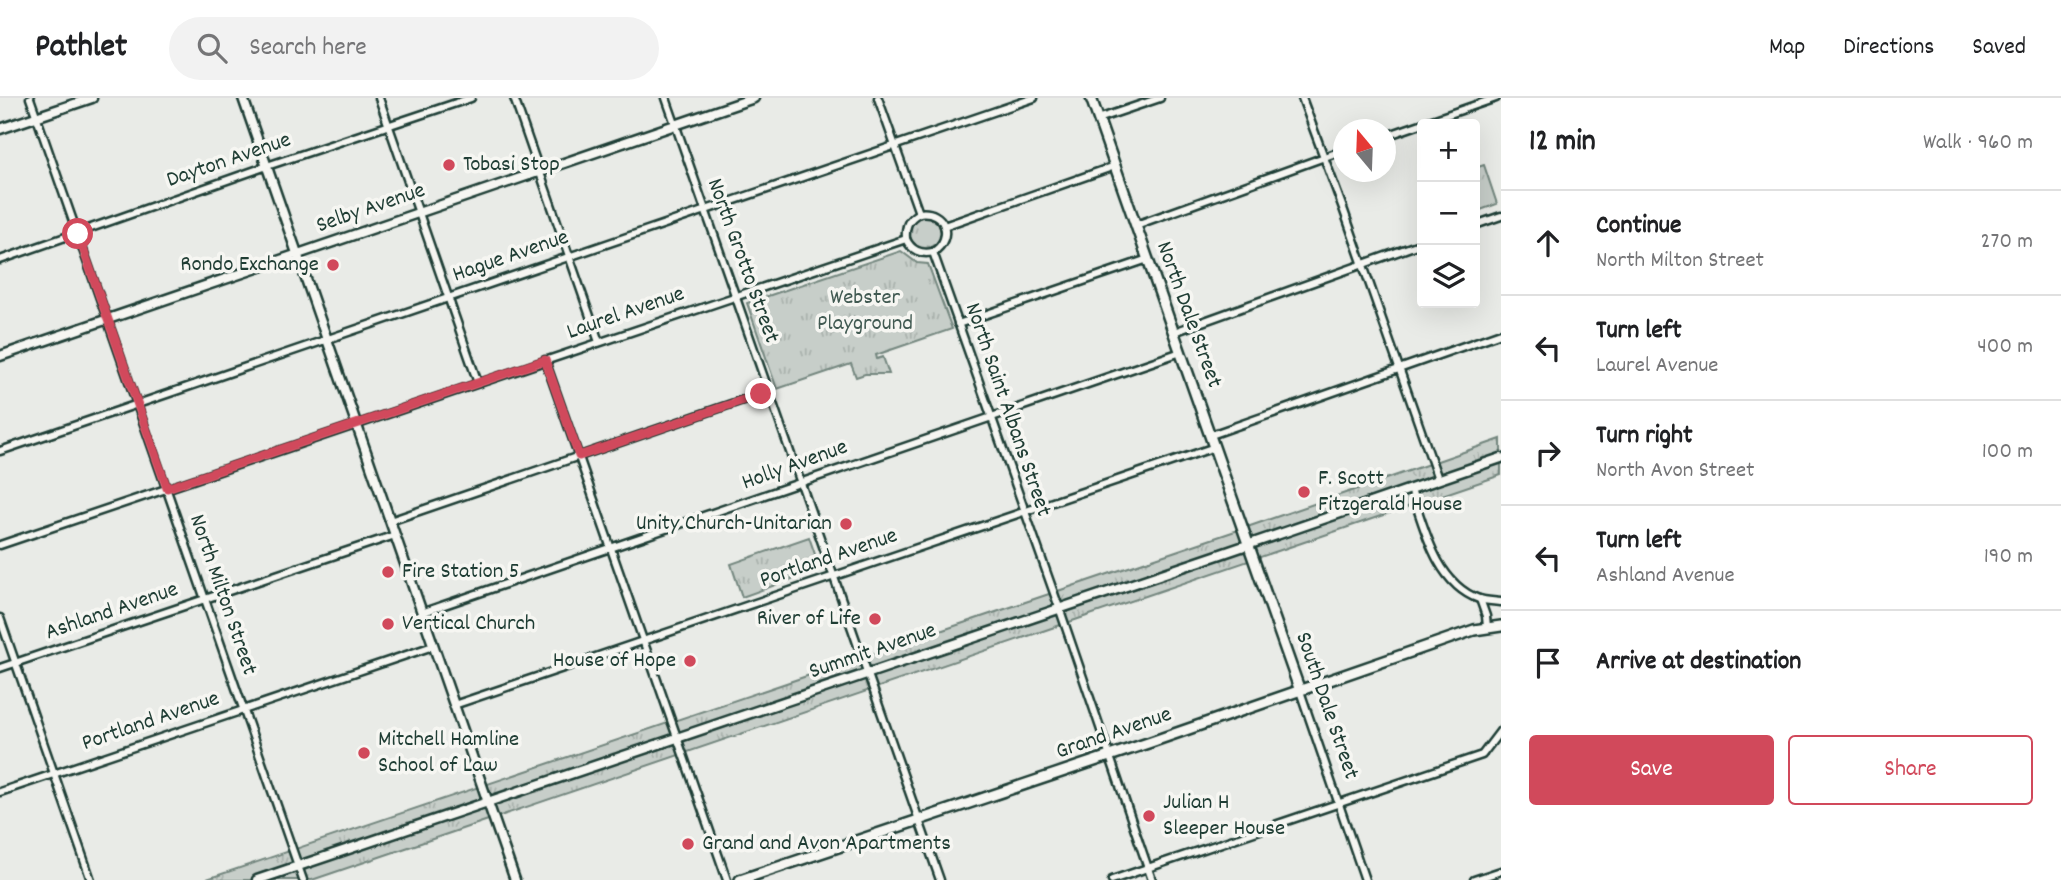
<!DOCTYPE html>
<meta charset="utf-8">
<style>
:root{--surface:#fff;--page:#f2f2f2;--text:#202124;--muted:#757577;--line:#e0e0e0;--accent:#d1495b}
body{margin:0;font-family:Dekko,sans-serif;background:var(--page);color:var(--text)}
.controls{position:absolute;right:21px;top:21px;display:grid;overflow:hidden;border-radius:7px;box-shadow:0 7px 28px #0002}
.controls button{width:63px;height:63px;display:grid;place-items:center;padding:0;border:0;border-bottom:2px solid var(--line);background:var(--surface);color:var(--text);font:35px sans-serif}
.compass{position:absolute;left:1333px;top:21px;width:63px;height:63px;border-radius:50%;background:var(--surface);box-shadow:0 7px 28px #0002;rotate:341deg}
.stop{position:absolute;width:21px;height:21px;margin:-16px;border:5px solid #d1495b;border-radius:50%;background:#fff}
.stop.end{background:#d1495b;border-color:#fff;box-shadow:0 2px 7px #0008}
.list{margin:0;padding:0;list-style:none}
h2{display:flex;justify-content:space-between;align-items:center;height:91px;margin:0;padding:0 28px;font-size:30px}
h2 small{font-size:23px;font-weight:400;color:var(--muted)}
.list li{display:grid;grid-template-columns:46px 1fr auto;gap:21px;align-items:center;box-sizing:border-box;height:105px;padding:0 28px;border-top:2px solid var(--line)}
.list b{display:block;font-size:26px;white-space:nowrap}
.list p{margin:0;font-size:23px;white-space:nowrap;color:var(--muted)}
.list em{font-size:23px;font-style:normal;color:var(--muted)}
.actions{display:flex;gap:14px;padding:21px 28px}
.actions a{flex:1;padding:16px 0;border:2px solid var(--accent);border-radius:7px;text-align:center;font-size:24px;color:var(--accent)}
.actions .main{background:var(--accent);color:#fff}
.icon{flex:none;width:38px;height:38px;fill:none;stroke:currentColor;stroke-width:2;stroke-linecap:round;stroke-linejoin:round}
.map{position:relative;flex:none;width:1501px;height:782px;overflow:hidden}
header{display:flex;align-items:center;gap:42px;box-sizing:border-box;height:98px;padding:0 35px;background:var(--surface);border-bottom:2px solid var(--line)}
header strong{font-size:33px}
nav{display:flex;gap:38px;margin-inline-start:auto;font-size:24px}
.search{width:490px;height:63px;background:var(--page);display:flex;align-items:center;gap:18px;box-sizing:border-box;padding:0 24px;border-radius:38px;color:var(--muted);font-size:26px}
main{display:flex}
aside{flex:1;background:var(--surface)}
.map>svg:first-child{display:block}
</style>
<header>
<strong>Pathlet</strong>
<div class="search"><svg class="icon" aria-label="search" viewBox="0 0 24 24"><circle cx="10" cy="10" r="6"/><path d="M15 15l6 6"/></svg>Search here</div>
<nav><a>Map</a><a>Directions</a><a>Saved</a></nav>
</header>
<main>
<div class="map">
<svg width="1501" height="782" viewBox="0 0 1501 782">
<defs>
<pattern id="park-tufts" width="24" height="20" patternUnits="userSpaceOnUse" patternTransform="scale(1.75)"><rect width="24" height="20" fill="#c7cec9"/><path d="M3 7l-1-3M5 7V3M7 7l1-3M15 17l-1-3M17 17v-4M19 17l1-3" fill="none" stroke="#aab2ad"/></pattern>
</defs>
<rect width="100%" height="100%" fill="#e9ebe7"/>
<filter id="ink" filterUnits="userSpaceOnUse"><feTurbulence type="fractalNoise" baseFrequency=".0143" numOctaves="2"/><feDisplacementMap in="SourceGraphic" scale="14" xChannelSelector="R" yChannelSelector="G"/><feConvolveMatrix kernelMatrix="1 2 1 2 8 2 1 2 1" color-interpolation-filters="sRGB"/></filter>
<g filter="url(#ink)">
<g fill="url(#park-tufts)" stroke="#73867e" stroke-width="2">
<polygon points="1484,67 1497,106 1475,114 1475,70"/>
<circle cx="925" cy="134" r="16"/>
<polygon points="901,153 917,165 928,166 952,231 876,257 877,261 883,259 889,276 865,276 856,279 851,266 777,291 747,205"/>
<polygon points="1501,341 1501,377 312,782 204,782 1253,427"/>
<polygon points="809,439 820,471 742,499 731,466"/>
</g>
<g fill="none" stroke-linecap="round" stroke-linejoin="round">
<g stroke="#1f3d34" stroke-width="11">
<g id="minor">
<polyline points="30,0 303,782"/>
<polyline points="379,0 478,285"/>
<polyline points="514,0 599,244"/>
<polyline points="666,0 940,782"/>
<polyline points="878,0 919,115"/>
<polyline points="1302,0 1344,113 1438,381"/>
<polyline points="1098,21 1160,0"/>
<polyline points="1386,38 1496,0"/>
<path d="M919,115C945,111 955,140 933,154"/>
<polyline points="1136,127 1344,52"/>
<polyline points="1475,127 1501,118"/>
<polyline points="944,128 1115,68"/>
<path d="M906,141C911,152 921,157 933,154"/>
<path d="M906,141C905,128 908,121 919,115"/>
<polyline points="933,154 1061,515 1152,782"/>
<polyline points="0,162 267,68 471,0"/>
<polyline points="958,226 1148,161"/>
<polyline points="1174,234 1422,145"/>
<polyline points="545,262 727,782"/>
<polyline points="1211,337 1501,235"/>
<polyline points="0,353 1034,0"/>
<path d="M1411,391C1424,429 1436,486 1479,501C1486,503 1494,503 1501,504"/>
<polyline points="390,423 769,293"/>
<polyline points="0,447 906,141"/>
<polyline points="1480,501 1486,518 1487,529"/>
<polyline points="421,515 1181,254"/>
<polyline points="0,520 91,782"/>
<polyline points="0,570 395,437"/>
<polyline points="1300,593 1365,782"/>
<polyline points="454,607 1215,349"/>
<polyline points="0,694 433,548"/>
<polyline points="1112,782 1482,657 1501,632"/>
<polyline points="1474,782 1501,773"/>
</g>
</g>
<g stroke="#1f3d34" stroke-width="13">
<g id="tertiary">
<polyline points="243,0 515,782"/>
<polyline points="0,31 92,0"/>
<polyline points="0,258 754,0"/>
<polyline points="257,782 1221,456 1501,360"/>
</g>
</g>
<g stroke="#1f3d34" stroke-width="14">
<g id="secondary">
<polyline points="1091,0 1300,593"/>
<polyline points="740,782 1151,644 1474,532 1501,528"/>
</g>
</g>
<use href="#minor" stroke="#f6f6f2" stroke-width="6"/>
<use href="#tertiary" stroke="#f6f6f2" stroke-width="8"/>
<use href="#secondary" stroke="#f6f6f2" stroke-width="9"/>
</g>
</g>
<g fill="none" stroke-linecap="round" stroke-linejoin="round" filter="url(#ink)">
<polyline stroke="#d1495b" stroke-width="9" points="78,136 167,390 545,262 579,358 761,296"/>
</g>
<g fill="#d1495b" stroke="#f6f6f2" stroke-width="2.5">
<circle cx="449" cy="67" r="7"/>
<circle cx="333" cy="167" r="7"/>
<circle cx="1304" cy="394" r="7"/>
<circle cx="846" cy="426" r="7"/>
<circle cx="388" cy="474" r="7"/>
<circle cx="875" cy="521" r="7"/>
<circle cx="388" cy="526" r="7"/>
<circle cx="690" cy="563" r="7"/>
<circle cx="364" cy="655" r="7"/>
<circle cx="1149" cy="718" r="7"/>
<circle cx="688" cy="746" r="7"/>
</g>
<g text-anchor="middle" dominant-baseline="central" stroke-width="7" stroke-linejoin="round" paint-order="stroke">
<g font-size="23" fill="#1f3d34" stroke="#f6f6f2">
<text transform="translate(229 63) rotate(-19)">Dayton Avenue</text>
<text transform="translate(371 111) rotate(-19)">Selby Avenue</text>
<text transform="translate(511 159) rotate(-19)">Hague Avenue</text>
<text transform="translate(742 163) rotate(70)">North Grotto Street</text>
<text transform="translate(626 216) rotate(-19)">Laurel Avenue</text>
<text transform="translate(1188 217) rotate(70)">North Dale Street</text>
<text transform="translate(1007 312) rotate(71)">North Saint Albans Street</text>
<text transform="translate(795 368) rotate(-20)">Holly Avenue</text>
<text transform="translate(829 461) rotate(-19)">Portland Avenue</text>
<text transform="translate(222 497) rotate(71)">North Milton Street</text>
<text transform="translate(112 514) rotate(-19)">Ashland Avenue</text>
<text transform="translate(873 554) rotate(-19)">Summit Avenue</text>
<text transform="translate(1326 608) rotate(71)">South Dale Street</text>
<text transform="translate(151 624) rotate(-19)">Portland Avenue</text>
<text transform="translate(1114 636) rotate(-19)">Grand Avenue</text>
</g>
<g font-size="23" fill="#1f3d34" stroke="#f6f6f2" text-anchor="start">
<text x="463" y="67">Tobasi Stop</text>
<text x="319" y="167" text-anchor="end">Rondo Exchange</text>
<text x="1318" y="381">F. Scott<tspan x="1318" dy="26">Fitzgerald House</tspan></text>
<text x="832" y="426" text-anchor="end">Unity Church-Unitarian</text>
<text x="402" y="474">Fire Station 5</text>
<text x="861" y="521" text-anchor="end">River of Life</text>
<text x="402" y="526">Vertical Church</text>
<text x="676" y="563" text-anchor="end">House of Hope</text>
<text x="378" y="642">Mitchell Hamline<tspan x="378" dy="26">School of Law</tspan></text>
<text x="1163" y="705">Julian H<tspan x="1163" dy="26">Sleeper House</tspan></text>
<text x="702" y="746">Grand and Avon Apartments</text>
</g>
<g font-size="23" fill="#415a52" stroke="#f6f6f2">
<text x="865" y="200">Webster<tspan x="865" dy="26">Playground</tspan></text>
</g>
</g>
</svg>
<div class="controls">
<button>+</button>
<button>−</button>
<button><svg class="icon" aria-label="layers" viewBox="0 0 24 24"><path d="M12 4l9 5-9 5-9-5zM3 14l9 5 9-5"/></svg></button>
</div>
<svg class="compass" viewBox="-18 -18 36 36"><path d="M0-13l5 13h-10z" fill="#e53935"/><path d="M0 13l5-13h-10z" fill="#757577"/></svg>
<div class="stop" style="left:78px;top:136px"></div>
<div class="stop end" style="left:761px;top:296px"></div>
</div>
<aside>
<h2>12 min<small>Walk · 960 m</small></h2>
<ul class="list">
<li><svg class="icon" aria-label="ahead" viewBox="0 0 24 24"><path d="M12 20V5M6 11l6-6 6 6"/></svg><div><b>Continue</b><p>North Milton Street</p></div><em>270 m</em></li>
<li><svg class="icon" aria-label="left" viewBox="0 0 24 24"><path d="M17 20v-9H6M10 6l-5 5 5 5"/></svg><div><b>Turn left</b><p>Laurel Avenue</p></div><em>400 m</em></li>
<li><svg class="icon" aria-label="right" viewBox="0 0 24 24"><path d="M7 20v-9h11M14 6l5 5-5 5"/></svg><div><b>Turn right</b><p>North Avon Street</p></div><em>100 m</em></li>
<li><svg class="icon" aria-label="left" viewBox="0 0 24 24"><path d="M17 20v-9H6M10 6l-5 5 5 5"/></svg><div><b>Turn left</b><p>Ashland Avenue</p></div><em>190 m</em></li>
<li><svg class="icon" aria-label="arrive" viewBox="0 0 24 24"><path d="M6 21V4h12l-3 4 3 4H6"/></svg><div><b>Arrive at destination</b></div></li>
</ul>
<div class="actions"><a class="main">Save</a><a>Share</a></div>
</aside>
</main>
